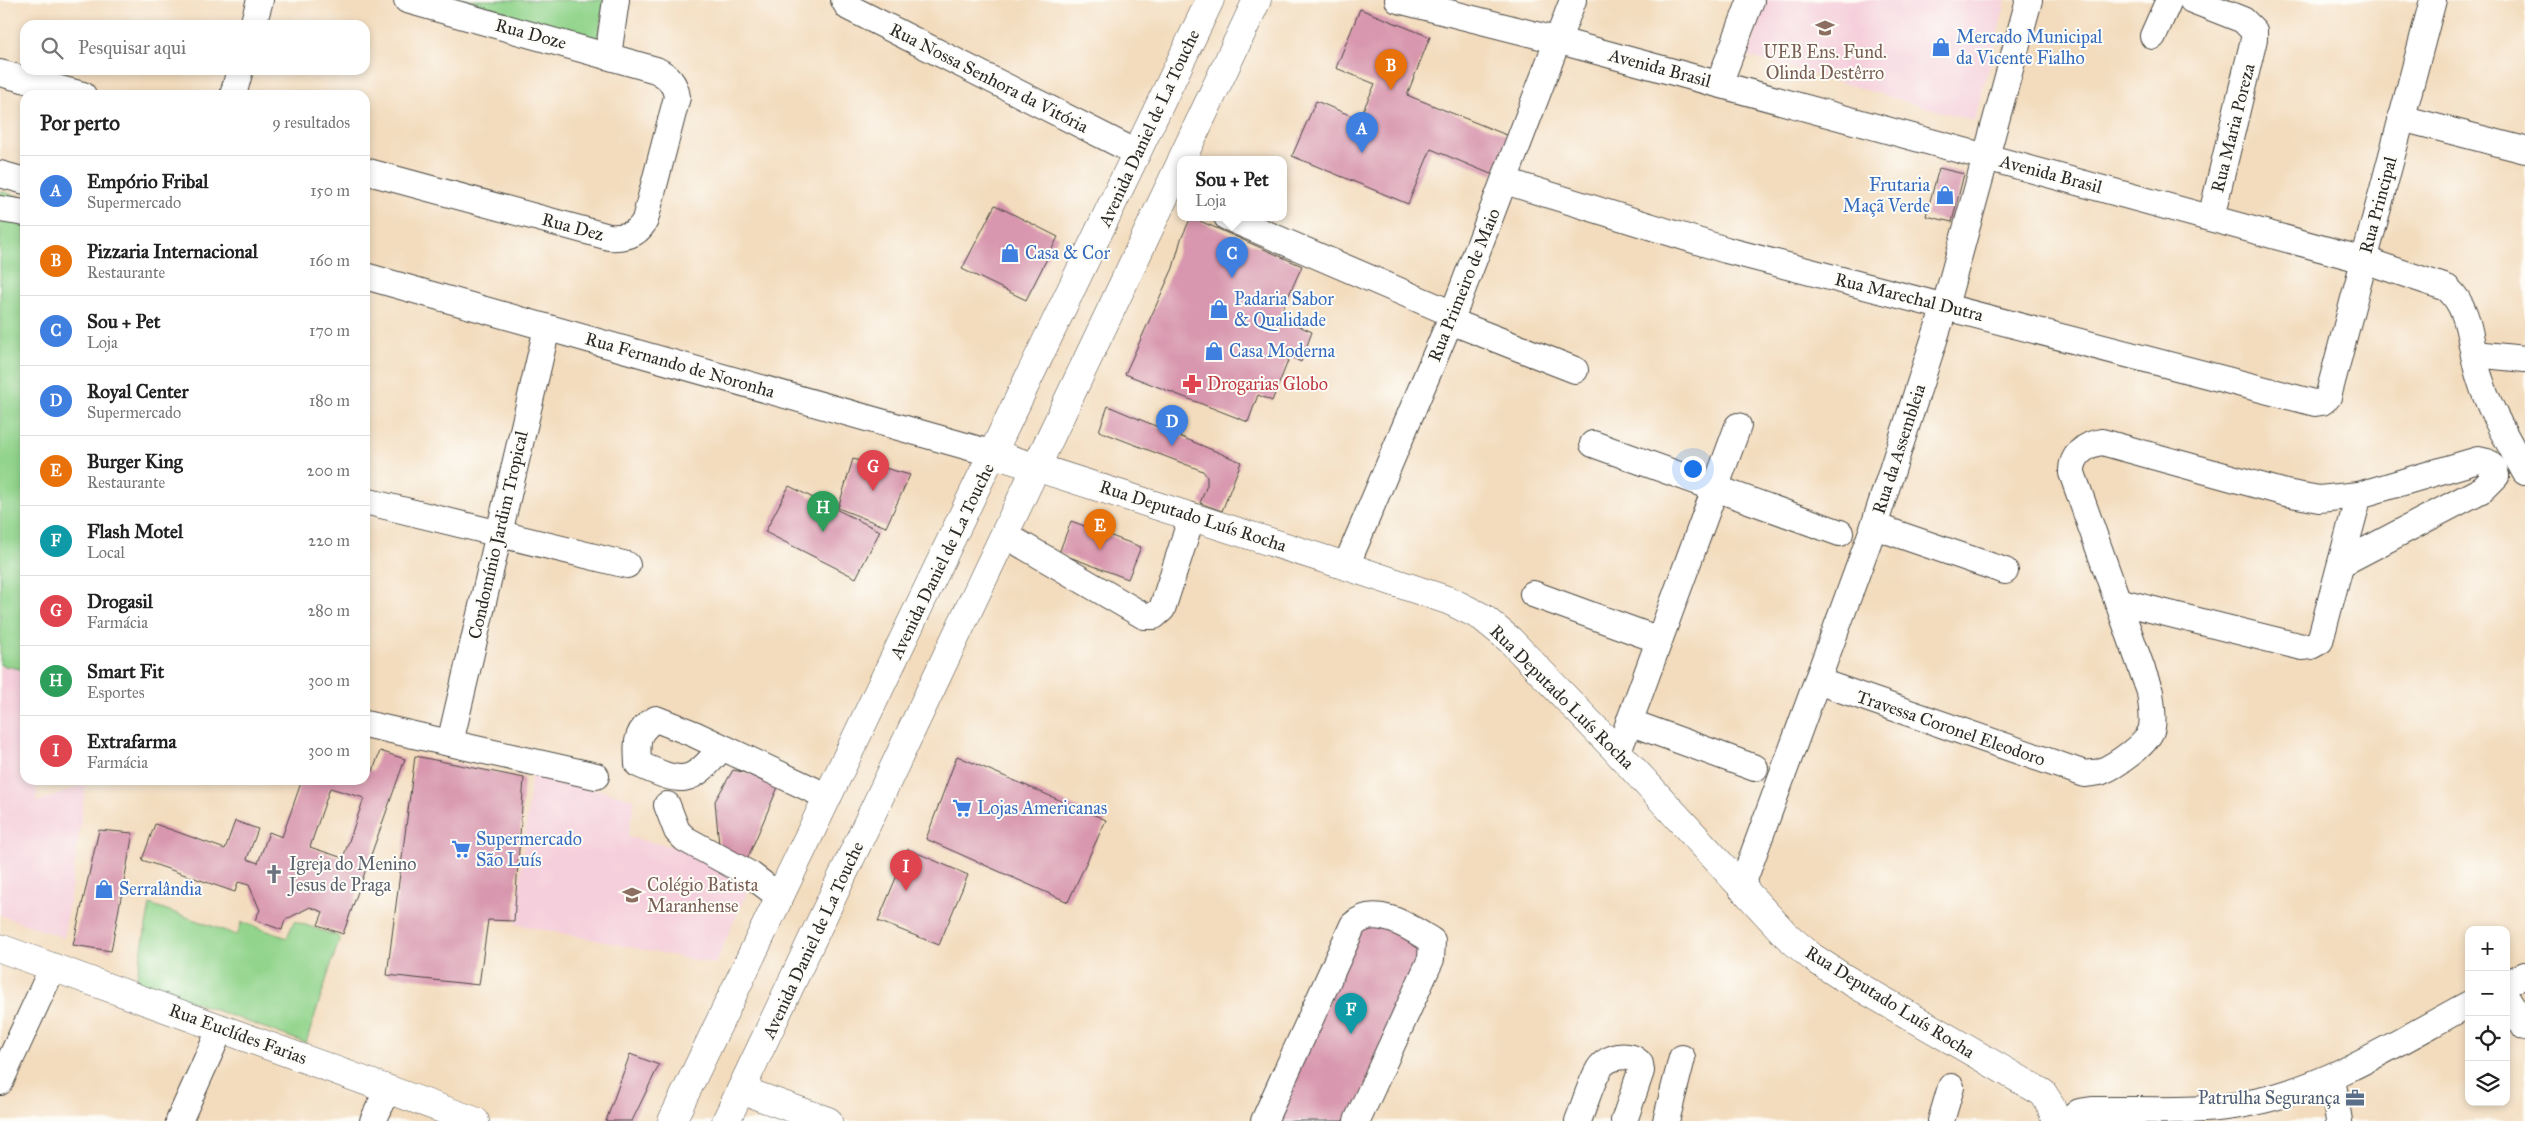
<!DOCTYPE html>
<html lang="pt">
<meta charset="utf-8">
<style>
:root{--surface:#fff;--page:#f6f6f6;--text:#222;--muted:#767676;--line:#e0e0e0;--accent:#c8321e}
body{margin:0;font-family:"IM FELL Great Primer",serif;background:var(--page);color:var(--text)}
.controls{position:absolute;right:15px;bottom:15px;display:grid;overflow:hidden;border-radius:10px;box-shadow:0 2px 8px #0003}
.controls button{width:45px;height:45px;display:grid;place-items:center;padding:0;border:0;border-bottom:1px solid var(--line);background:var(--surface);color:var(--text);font:25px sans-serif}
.you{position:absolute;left:1692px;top:468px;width:18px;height:18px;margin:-12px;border:4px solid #fff;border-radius:50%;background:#1a73e8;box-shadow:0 0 0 8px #1a73e833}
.badge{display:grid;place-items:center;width:32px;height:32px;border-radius:50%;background:var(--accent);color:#fff;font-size:16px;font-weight:700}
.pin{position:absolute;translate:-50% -41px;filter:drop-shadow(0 1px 2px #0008)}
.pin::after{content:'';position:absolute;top:26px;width:18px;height:15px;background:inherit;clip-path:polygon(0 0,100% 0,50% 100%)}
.popup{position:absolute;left:1177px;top:156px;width:110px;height:65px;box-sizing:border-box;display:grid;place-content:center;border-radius:10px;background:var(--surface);filter:drop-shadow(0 1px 4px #0005);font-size:16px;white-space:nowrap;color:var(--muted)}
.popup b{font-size:19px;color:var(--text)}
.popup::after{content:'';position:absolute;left:50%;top:100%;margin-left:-10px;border:10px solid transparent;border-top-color:var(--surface)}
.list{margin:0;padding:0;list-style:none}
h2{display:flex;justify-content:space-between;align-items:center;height:65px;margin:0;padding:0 20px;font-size:21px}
h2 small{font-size:16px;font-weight:400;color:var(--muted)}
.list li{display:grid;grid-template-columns:32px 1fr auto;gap:15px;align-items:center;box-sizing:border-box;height:70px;padding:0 20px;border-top:1px solid var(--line)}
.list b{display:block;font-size:19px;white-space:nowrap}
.list p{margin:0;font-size:16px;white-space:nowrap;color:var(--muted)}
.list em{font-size:16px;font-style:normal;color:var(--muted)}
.icon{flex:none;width:28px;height:28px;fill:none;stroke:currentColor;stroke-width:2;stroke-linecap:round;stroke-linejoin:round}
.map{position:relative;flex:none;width:2525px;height:1121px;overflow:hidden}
.search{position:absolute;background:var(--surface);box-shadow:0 2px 8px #0003;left:20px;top:20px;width:350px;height:55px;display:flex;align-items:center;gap:12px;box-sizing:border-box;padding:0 18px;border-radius:15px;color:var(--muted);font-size:19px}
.panel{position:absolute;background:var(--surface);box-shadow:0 2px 8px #0003;left:20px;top:90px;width:350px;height:695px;border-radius:15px}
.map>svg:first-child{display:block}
</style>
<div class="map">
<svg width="2525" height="1121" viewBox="0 0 2525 1121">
<rect width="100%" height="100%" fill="#fdfcf7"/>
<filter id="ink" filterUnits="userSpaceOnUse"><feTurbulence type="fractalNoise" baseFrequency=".02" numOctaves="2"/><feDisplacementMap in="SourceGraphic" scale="10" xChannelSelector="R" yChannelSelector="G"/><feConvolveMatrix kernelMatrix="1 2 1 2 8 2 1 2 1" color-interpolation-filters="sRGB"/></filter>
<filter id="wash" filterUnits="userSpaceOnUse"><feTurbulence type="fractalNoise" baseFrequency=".0096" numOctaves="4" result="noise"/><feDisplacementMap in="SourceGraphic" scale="20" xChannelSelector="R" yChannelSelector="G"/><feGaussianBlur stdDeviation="1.12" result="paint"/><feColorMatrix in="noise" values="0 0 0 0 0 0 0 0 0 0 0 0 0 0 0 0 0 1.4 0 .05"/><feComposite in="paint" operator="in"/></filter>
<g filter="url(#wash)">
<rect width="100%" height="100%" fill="#f3dcbd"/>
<g fill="#f5cfdb">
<polygon points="1767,0 1998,0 2006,2 1974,121 1748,56"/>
<polygon points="0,665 25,670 25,780 38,780 36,802 86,784 64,938 0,915"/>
<polygon points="532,773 635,799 628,837 759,865 715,964 515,924"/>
</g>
<g fill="#92d48c" stroke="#5e805c">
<polygon points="437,0 604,0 598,43"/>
<polygon points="0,191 25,198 25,670 0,665"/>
<polygon points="150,904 237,935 242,922 287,938 294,921 340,937 306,1043 136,981"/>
</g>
<g id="blocks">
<g fill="#d897ae" fill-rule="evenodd">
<polygon points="1360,9 1430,37 1407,95 1509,136 1493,175 1431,149 1408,204 1292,156 1316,101 1359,119 1375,84 1336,68"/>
<polygon points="1939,168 1964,174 1952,222 1926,216"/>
<polygon points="995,205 1058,237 1026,300 962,269"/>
<polygon points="1191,217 1302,266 1279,317 1312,332 1301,362 1290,356 1272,401 1258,395 1248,422 1125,374 1173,268 1181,239"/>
<polygon points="1108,406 1241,462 1222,511 1200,503 1207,485 1207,477 1203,471 1099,431"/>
<polygon points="853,459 910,475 886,527 838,508"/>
<polygon points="789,486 880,531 856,578 765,532"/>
<polygon points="1071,521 1141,547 1128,579 1059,553"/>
<path d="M380,751L405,759L343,934L318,925L323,912L310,907L285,920L282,930L255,920L260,910L249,885L238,882L235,892L142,860L155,824L225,849L235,821L258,829L247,859L258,863L269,832L282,837L302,780H365V768L373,771ZM330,788L364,798L343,858L310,847Z"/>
<polygon points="415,756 524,778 514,921 488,920 479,985 387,975"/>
<polygon points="957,756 1106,820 1068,902 926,839"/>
<polygon points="733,770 781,780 746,862 720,856 715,801"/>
<polygon points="99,830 133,833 111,951 73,945"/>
<polygon points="908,849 968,875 939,945 878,921"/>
<polygon points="1365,920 1429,948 1350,1121 1274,1121"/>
<polygon points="630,1054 659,1065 632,1121 606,1121"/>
</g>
</g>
</g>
<g filter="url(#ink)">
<use href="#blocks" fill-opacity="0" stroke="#494641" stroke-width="1"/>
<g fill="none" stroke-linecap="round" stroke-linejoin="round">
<g stroke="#494641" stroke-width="28">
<g id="minor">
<polyline points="844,0 848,7 1137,153"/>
<path d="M1398,0L1556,40L2364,260L2447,288C2473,311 2469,348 2480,379C2490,412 2509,442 2525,472"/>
<polyline points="2192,0 2243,20 2254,31 2254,39 2211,218"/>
<polyline points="253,25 260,0"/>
<polyline points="2153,36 2169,0"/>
<polyline points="608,56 616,0"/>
<polyline points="0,73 83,95"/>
<polyline points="1719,84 1751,0"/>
<polyline points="233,95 240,70"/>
<polyline points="2401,118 2525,150"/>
<path d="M365,171L609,237C625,238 638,235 645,220L677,97C675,83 668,76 656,70L407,0"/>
<polyline points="0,174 25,181"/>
<polyline points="1505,181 1726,250 2315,403 2322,402 2328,397 2433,0"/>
<polyline points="0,209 25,213"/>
<polyline points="1227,217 1453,314"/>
<polyline points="365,276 994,454"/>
<polyline points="1450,321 1575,370"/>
<polyline points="2474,354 2525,359"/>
<polyline points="1593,444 1840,533"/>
<polyline points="365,501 627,565"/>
<polyline points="1874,526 2005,571"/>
<polyline points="1005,535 1144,616 1154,616 1162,609 1192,516"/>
<polyline points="1346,566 1453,314 1573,0"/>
<polyline points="1533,594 1659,640"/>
<polyline points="2118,601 2302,647 2311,646 2320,641 2359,495"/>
<path d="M1817,681L2085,774C2090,773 2096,773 2100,772C2115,766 2150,743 2152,727C2154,716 2151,703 2150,692L2072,473C2071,456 2085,444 2102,442L2286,493L2319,499L2359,495L2478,460L2487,462L2494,468L2496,476L2483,489L2342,563"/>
<polyline points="1629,722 1755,768"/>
<polyline points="365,724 596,776"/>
<polyline points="450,743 547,328"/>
<path d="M722,747C690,786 683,784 638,764C637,742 635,731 656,719L694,734L828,797"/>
<polyline points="1613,747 1623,739 1738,426"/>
<polyline points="667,805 677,831 685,839 751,875 780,897"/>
<polyline points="1741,888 1874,526 1945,306 2029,0"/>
<polyline points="2506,984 2525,975"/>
<polyline points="2506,997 2525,1028"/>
<polyline points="2332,1078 2339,1121"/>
<polyline points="0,1082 53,967"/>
<polyline points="179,1121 221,1028"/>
<polyline points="373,1121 388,1089"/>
<path d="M1264,1121L1353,925C1375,903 1411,928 1432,941L1431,959L1357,1121"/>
<path d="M1578,1121C1585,1104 1590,1084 1599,1069C1607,1056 1630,1051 1640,1064L1641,1071L1624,1121"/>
<polyline points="1666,1121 1682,1058"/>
<polyline points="1941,1121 1951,1087"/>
<path d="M2068,1121L2079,1112L2092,1110C2146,1109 2202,1114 2255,1102C2332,1085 2400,1041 2469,1004"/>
</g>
</g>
<g stroke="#494641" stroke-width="29">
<g id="major">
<polyline points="1182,159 1257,0"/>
<polyline points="994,454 1346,566 1450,601 1482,617 1510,640 1613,747 1785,934 1812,957 1841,976 2043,1093 2050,1104 2056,1121"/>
<polyline points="0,948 475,1121"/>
<polyline points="741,1090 828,1121"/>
<polyline points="672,1121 1210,0"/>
<polyline points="726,1121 1181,162"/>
</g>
</g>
<use href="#minor" stroke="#fff" stroke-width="26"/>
<use href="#major" stroke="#fff" stroke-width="28"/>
</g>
</g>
<defs>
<g id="school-bare" transform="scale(1.5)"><path d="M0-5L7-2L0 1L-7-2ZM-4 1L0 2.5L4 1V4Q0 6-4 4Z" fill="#8d6e63" stroke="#fdfcf7" stroke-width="2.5" paint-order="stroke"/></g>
<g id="shop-bare" transform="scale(1.5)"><path d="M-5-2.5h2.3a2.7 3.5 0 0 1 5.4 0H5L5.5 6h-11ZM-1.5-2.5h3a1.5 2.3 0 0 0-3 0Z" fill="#3f7fe0" stroke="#fdfcf7" stroke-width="2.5" paint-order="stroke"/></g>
<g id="pharmacy-bare" transform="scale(1.5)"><path d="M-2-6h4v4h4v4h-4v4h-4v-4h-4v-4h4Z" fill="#e0444e" stroke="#fdfcf7" stroke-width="2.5" paint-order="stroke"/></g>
<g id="supermarket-bare" transform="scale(1.5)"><path d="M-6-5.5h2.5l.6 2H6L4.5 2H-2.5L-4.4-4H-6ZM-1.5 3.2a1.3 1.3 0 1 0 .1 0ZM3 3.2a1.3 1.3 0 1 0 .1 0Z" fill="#3f7fe0" stroke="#fdfcf7" stroke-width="2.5" paint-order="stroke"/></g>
<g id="church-bare" transform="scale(1.5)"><path d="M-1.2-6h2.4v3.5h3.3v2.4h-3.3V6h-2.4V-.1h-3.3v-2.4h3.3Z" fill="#6b7280" stroke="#fdfcf7" stroke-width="2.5" paint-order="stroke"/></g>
<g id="office-bare" transform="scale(1.5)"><path d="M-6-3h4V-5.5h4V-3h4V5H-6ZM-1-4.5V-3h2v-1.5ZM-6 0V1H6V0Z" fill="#5c6f8a" stroke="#fdfcf7" stroke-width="2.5" paint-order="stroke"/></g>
</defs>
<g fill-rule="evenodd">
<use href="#school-bare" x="1825" y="28"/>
<use href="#shop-bare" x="1941" y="47"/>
<use href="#shop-bare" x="1945" y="195"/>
<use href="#shop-bare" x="1010" y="253"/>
<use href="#shop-bare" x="1219" y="309"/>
<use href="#shop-bare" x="1214" y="351"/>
<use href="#pharmacy-bare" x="1192" y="384"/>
<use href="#supermarket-bare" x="962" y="808"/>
<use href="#supermarket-bare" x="461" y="849"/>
<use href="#church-bare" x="274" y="874"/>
<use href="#shop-bare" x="104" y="889"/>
<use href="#school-bare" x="632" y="895"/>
<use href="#office-bare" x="2355" y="1098"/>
</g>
<g text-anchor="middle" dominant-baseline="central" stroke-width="4" stroke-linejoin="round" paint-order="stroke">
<g font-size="18" fill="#2b2b2b" stroke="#fdfcf7">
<text transform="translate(531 34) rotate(15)">Rua Doze</text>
<text transform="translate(1660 68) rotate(15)">Avenida Brasil</text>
<text transform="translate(989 78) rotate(27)">Rua Nossa Senhora da Vitória</text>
<text transform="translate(1149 128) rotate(-65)">Avenida Daniel de La Touche</text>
<text transform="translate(2233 128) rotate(-76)">Rua Maria Poreza</text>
<text transform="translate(2051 174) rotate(15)">Avenida Brasil</text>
<text transform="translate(2378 205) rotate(-75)">Rua Principal</text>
<text transform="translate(573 227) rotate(15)">Rua Dez</text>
<text transform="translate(1464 285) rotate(-68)">Rua Primeiro de Maio</text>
<text transform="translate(1909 297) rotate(14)">Rua Marechal Dutra</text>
<text transform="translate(680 365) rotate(16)">Rua Fernando de Noronha</text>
<text transform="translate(1899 449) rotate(-72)">Rua da Assembleia</text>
<text transform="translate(1193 516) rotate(18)">Rua Deputado Luís Rocha</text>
<text transform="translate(498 535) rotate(-77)">Condomínio Jardim Tropical</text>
<text transform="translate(942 561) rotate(-64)">Avenida Daniel de La Touche</text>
<text transform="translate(1562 697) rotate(45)">Rua Deputado Luís Rocha</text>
<text transform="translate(1951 728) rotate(19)">Travessa Coronel Eleodoro</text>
<text transform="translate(813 940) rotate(-65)">Avenida Daniel de La Touche</text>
<text transform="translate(1890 1002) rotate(32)">Rua Deputado Luís Rocha</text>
<text transform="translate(238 1034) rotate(20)">Rua Euclídes Farias</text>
</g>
<g font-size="18" fill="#366cbe" stroke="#fdfcf7" text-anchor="start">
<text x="1956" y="37">Mercado Municipal<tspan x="1956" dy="21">da Vicente Fialho</tspan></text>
<text x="1930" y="185" text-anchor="end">Frutaria<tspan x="1930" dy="21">Maçã Verde</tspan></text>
<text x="1025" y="253">Casa &amp; Cor</text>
<text x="1234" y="299">Padaria Sabor<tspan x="1234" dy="21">&amp; Qualidade</tspan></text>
<text x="1229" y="351">Casa Moderna</text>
<text x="977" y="808">Lojas Americanas</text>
<text x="476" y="839">Supermercado<tspan x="476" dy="21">São Luís</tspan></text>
<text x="119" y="889">Serralândia</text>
</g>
<g font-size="18" fill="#785e54" stroke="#fdfcf7">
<text x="1825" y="52">UEB Ens. Fund.<tspan x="1825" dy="21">Olinda Destêrro</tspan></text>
<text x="647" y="885" text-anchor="start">Colégio Batista<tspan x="647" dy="21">Maranhense</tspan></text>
</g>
<g font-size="18" fill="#be3a42" stroke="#fdfcf7" text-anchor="start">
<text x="1207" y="384">Drogarias Globo</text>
</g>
<g font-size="18" fill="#5b616d" stroke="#fdfcf7" text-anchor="start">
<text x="289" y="864">Igreja do Menino<tspan x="289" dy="21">Jesus de Praga</tspan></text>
</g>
<g font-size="18" fill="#4e5e75" stroke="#fdfcf7" text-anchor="end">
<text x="2340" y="1098">Patrulha Segurança</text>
</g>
</g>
</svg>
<div class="controls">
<button>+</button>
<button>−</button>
<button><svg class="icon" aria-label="locate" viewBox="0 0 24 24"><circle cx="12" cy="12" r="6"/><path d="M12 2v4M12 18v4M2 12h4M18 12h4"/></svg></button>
<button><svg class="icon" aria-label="layers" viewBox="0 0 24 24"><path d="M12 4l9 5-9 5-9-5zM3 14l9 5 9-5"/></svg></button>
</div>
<div class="you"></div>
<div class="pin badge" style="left:1362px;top:153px;background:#3f7fe0">A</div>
<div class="pin badge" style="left:1391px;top:90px;background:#e8710a">B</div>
<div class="pin badge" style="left:1232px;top:278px;background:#3f7fe0">C</div>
<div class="popup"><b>Sou + Pet</b>Loja</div>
<div class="pin badge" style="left:1172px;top:446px;background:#3f7fe0">D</div>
<div class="pin badge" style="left:1100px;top:550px;background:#e8710a">E</div>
<div class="pin badge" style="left:1351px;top:1034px;background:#0f9aa8">F</div>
<div class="pin badge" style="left:873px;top:491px;background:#e0444e">G</div>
<div class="pin badge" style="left:823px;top:532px;background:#2e9e5b">H</div>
<div class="pin badge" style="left:906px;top:891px;background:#e0444e">I</div>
<div class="search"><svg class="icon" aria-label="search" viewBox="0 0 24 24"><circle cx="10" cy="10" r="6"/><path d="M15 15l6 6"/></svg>Pesquisar aqui</div>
<section class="panel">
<h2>Por perto<small>9 resultados</small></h2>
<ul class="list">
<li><span class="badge" style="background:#3f7fe0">A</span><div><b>Empório Fribal</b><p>Supermercado</p></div><em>150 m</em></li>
<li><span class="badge" style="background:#e8710a">B</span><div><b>Pizzaria Internacional</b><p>Restaurante</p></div><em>160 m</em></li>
<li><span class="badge" style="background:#3f7fe0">C</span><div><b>Sou + Pet</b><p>Loja</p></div><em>170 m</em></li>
<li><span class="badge" style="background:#3f7fe0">D</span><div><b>Royal Center</b><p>Supermercado</p></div><em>180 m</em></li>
<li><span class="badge" style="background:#e8710a">E</span><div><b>Burger King</b><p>Restaurante</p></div><em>200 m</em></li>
<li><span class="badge" style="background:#0f9aa8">F</span><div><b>Flash Motel</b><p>Local</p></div><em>220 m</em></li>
<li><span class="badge" style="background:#e0444e">G</span><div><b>Drogasil</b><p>Farmácia</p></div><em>280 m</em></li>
<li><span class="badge" style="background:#2e9e5b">H</span><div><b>Smart Fit</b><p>Esportes</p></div><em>300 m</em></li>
<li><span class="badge" style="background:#e0444e">I</span><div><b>Extrafarma</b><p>Farmácia</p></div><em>300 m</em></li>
</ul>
</section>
</div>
